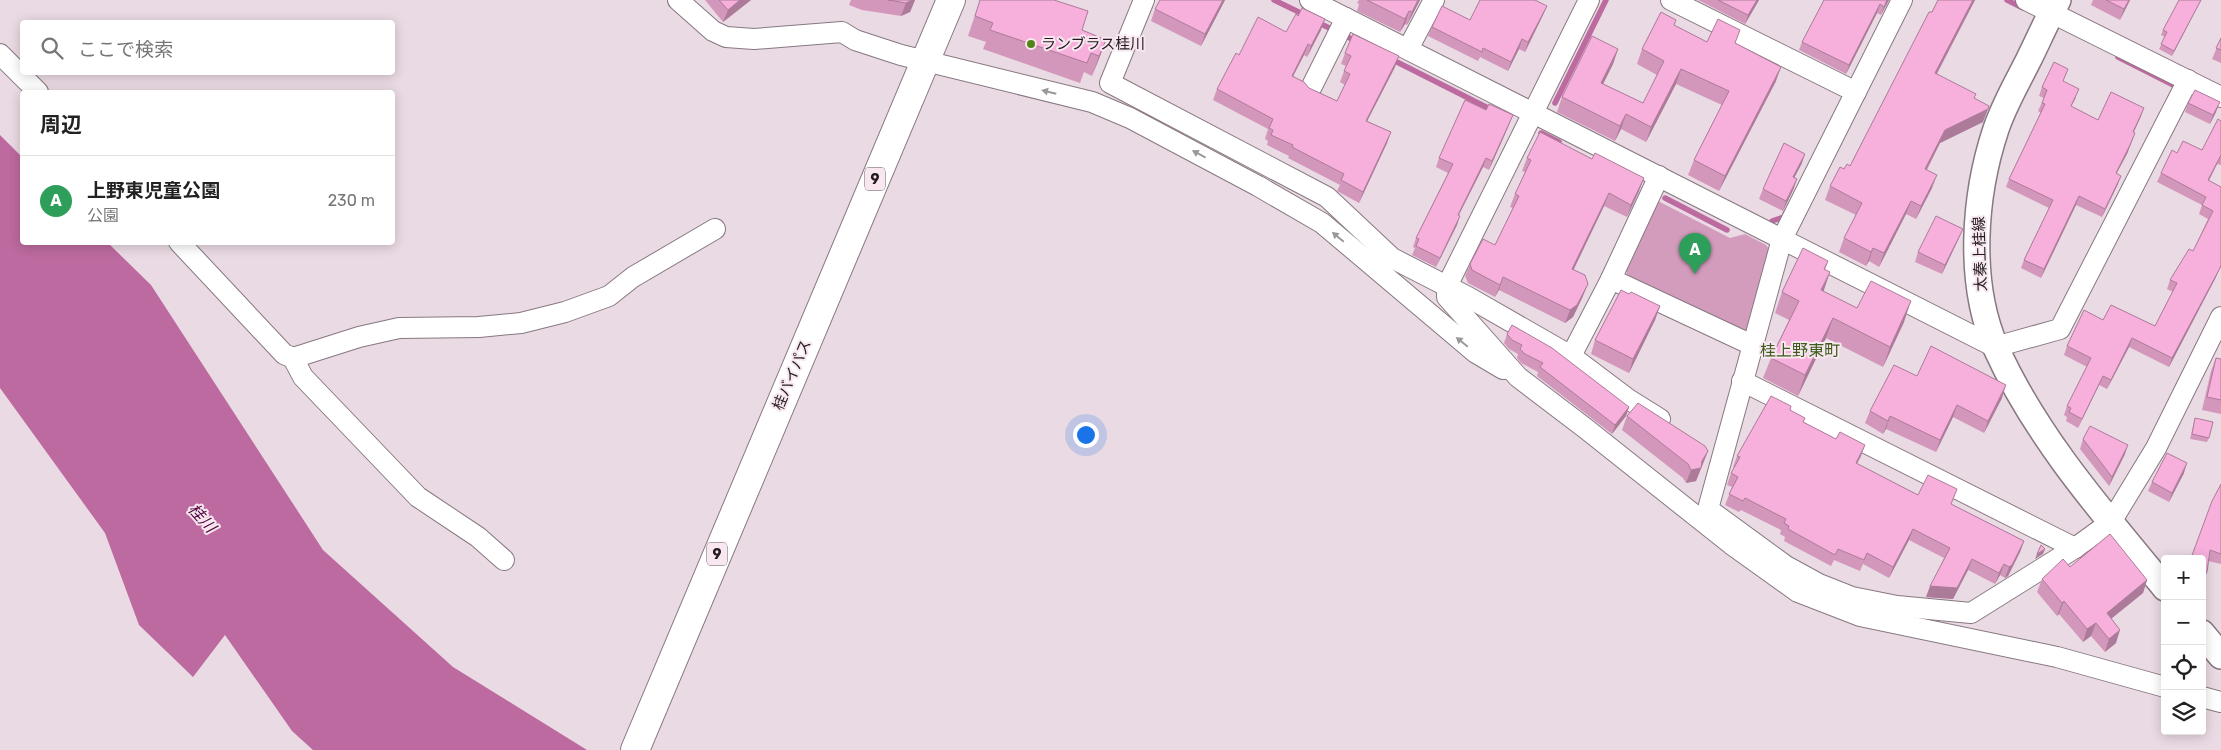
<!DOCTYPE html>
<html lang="ja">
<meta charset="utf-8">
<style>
:root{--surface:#fff;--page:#f6f6f6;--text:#222;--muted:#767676;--line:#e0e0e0;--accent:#0b8043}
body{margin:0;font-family:Rubik,"Noto Sans JP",sans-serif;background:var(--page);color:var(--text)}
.controls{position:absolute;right:15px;bottom:15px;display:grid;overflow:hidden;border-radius:5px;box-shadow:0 2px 12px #0003}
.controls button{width:45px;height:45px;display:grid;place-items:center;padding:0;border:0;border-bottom:1px solid var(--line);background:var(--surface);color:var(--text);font:25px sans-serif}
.you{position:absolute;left:1085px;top:434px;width:18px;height:18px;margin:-12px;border:4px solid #fff;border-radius:50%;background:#1a73e8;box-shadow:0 0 0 8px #1a73e833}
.badge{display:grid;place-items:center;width:32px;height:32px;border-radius:50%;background:var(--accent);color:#fff;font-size:16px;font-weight:700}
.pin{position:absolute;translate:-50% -41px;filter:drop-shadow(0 1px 2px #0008)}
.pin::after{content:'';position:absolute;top:26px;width:18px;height:15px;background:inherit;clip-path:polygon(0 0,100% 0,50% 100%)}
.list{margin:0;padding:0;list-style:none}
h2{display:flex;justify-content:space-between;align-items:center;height:65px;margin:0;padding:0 20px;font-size:21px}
h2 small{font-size:16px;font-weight:400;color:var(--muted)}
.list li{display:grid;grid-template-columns:32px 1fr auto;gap:15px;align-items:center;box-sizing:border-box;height:90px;padding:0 20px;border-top:1px solid var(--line)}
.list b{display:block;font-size:19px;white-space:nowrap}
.list p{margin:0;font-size:16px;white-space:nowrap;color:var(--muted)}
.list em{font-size:16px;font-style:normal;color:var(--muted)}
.icon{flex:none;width:28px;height:28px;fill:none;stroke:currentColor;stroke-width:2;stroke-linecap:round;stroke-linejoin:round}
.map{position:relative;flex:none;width:2221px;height:750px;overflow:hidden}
.search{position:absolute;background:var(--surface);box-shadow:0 2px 12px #0003;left:20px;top:20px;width:375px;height:55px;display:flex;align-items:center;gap:12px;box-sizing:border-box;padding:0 18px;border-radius:5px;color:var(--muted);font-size:19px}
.panel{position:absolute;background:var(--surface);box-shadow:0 2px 12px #0003;left:20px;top:90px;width:375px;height:155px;border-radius:5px}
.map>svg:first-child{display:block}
</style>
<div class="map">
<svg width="2221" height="750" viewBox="0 0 2221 750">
<rect width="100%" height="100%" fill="#eadae3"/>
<polygon fill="#d39cbd" points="1658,201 1730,238 1745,234 1766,245 1769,249 1746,337 1629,281 1625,267"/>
<polygon fill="#bc6a9f" points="0,135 22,157 22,242 108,243 151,285 323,550 453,667 587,750 313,750 292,731 225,635 193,677 139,625 105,533 0,388"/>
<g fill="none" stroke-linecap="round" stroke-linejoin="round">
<g stroke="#bc6a9f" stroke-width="5.5">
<polyline points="1274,0 1307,16"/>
<polyline points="2007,0 2023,8"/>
<polyline points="1317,22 1358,42"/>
<polyline points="2118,57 2199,98"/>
<polyline points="1391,59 1494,111"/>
<polyline points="1555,103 1606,0"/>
<polyline points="1541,133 1559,142"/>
<polyline points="1665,198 1727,230"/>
<polyline points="1772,221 1784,217 1786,212"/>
</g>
<g stroke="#877881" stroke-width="22">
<g id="minor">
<polyline points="678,0 713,31 726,37 754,39 842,32 855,40 901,55 1092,102 1130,118 1258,186 1322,223 1476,353 1503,369"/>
<polyline points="1144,0 1110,83 1327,197 1392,258 1468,297 1571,356 1628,399 1660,419"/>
<polyline points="1310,0 1995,347 2060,329 2188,80"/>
<polyline points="1589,0 1447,286 1447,297 1518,377 1585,428 1731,544 1798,592 1860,616 2057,657 2165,687"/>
<polyline points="1671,0 1856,92"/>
<polyline points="1902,0 1782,239 1708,509 1786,566 1819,584 1852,597 1897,606 1971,613 2075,548 2111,522 2156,448 2221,317"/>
<polyline points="2026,0 2221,97"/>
<polyline points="1408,49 1434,0"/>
<polyline points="0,54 38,92"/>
<polyline points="1311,88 1346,18"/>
<polyline points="179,242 284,354 293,358 303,377 418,497 478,537 504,560"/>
<polyline points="1611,279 1752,345"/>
<polyline points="1571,356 1611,279 1659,176"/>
<polyline points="293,358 359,337 399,328 479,327 521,323 565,312 609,296 633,277 715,229"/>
<polyline points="1742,381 2075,548"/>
<polyline points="2202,697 2221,702"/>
</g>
</g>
<g stroke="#877881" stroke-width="28">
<g id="major">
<path d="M2058,0C2047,20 2038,41 2028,61C2017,83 2004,105 1996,129C1974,195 1967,282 1996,348C2036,437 2103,513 2165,588"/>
<polyline points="2202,633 2221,656"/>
</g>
</g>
<g stroke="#877881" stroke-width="30">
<polyline id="highway" points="635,750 951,0"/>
</g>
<use href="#minor" stroke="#fff" stroke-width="20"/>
<use href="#major" stroke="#fff" stroke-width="25"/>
<use href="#highway" stroke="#fff" stroke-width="28"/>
</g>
<g fill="#d497bc">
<polygon points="705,0 751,0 723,22"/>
<polygon points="851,0 915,0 910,12 901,16 862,10 849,5"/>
<polygon points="980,0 1082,30 1106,40 1092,76 1084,72 1080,83 983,49 986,42 968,36"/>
<polygon points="1160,0 1225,0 1201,46 1151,21 1155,9"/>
<polygon points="1359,0 1420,0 1407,25 1405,24 1400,32 1357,11 1359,4 1357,3"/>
<polygon points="1480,0 1536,0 1536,1 1547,6 1543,15 1525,52 1519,49 1508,71 1480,57 1478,61 1428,36 1432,27 1470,20"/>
<polygon points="1698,0 1759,0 1745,24"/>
<polygon points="1824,0 1889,0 1881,15 1877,13 1846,74 1799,50 1802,42"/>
<polygon points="1938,0 1975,0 1937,74 1975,99 1983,122 1940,143 1927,170 1932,188 1916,219 1906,214 1879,267 1869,261 1866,266 1839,252 1844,238 1856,215 1825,200 1830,186 1844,169 1850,166"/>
<polygon points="2093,0 2130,0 2120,20 2091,5"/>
<polygon points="2201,0 2172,56 2159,49 2165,37 2161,35 2163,30"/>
<polygon points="1674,26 1707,42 1740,30 1735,43 1776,81 1719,191 1688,175 1694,160 1722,105 1676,84 1646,142 1621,129 1615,141 1557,112 1562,97 1618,49 1613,64 1603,84 1643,103 1657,75 1637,64 1642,49"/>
<polygon points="1321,30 1307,57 1304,55 1293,76 1309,88 1337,101 1345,85 1340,82 1346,66 1341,64 1345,53 1395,67 1367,121 1391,132 1387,143 1359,203 1337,191 1340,185 1288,158 1289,156 1267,145 1268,141 1265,139 1268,129 1213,100 1217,89 1239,55 1286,32"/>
<polygon points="2221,38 2221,63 2212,59"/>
<polygon points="2063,82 2076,98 2071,107 2098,120 2141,116 2134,132 2132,141 2127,154 2117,173 2118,184 2102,217 2076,205 2041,278 2021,268 2024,260 2049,208 2006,187 2009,179 2041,113 2038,111 2044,98 2039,96 2042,87"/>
<polygon points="2188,103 2216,112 2210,124 2185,112"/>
<polygon points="2221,121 2221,165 2217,164 2209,181 2221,187 2216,277 2169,367 2129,347 2107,389 2099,385 2078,428 2066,421 2067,417 2064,415 2067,406 2087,367 2064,355 2067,346 2103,320 2155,326 2173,292 2167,289 2170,280 2193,251 2208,219 2199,214 2202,205 2157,182 2161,173 2177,153 2202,150"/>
<polygon points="1509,125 1489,170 1483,167 1459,215 1457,225 1436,267 1412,255 1415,248 1413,247 1416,238 1448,173 1436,167 1439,158"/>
<polygon points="1527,158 1592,159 1644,178 1639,191 1627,217 1604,206 1574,269 1583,296 1573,317 1565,323 1499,290 1495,297 1468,283 1465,276 1470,264 1495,245 1513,208 1510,207 1515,194 1525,172 1522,171"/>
<polygon points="1802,163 1794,178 1794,188 1783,211 1759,199 1763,189"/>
<polygon points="1959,238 1942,274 1915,262 1918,252"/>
<polygon points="1828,261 1825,270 1823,291 1857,308 1904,322 1883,367 1826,338 1798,396 1763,378 1771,358 1789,320 1775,313 1782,292"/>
<polygon points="1629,294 1660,306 1655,320 1629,373 1591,354 1595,340"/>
<polygon points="1507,334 1629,407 1626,416 1612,434 1537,376 1538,372 1521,363 1517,358 1518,354 1509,349 1504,343"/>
<polygon points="2216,358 2221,359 2221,414 2202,410 2211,371"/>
<polygon points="1917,376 2002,398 1984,433 1953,417 1936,452 1886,429 1883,434 1865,423 1870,411"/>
<polygon points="1790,410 1804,422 1861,456 1857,464 1918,495 1951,505 2024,541 2020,552 2008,576 2005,578 2000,575 1995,584 1968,570 1953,599 1926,597 1944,558 1909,540 1889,578 1863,564 1860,571 1834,560 1831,566 1784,541 1785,537 1780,534 1781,530 1741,510 1739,512 1725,505 1732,487 1727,485 1731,473 1735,468 1733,467 1737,456"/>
<polygon points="1627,416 1708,451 1696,481 1686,483 1683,478 1622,430"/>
<polygon points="2195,418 2209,438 2207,442 2190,439"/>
<polygon points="2083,439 2125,454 2109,486 2080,449"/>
<polygon points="2184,473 2169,502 2148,491 2152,482"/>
<polygon points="2221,484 2221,564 2208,561 2204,581"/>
<polygon points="2070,567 2147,580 2143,593 2111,619 2116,643 2105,652 2091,636 2083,642 2059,614 2057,616 2037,592 2042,579"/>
</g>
<g fill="#ac7b99">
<polygon points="740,0 751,0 723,22 728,10"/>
<polygon points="912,0 915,0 910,12 901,16 906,3"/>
<polygon points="1223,0 1225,0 1201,46 1205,34"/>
<polygon points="1418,0 1420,0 1407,25 1412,12"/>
<polygon points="1757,0 1759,0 1745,24 1748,15"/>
<polygon points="1887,0 1889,0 1881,15 1884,7"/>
<polygon points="1973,0 1975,0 1930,86 1935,73"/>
<polygon points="2129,0 2130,0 2120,20 2124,9"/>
<polygon points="2201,0 2172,56 2174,51"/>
<polygon points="1880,4 1877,13 1846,74 1849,65"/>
<polygon points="1547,6 1543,15 1525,52 1528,42"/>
<polygon points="1409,11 1405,24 1400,32 1405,19"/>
<polygon points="1325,19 1321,30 1307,57 1311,46"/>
<polygon points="1522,39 1519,49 1508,71 1511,62"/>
<polygon points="1106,40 1099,59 1092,76 1099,56"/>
<polygon points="1308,44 1304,55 1288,86 1292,76"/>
<polygon points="1618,49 1613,64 1596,98 1601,83"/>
<polygon points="1399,56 1395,67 1362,131 1366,121"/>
<polygon points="1781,67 1776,81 1719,191 1725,176"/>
<polygon points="1681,69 1676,84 1646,142 1651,127"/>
<polygon points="2220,102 2216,112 2210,124 2213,115"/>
<polygon points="2144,108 2141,116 2130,140 2133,132"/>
<polygon points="1988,109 1983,122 1940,143 1920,182 1925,169 1945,130"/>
<polygon points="1626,114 1621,129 1615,141 1620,126"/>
<polygon points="1513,115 1509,125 1489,170 1492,161"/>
<polygon points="1391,132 1387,143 1359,203 1363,192"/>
<polygon points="2135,133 2127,154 2112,181 2116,173"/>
<polygon points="1805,154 1802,163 1790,186 1793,177"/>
<polygon points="2221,155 2217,164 2204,189 2208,180"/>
<polygon points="1486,158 1483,167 1454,224 1458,215"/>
<polygon points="1937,175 1932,188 1916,219 1921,206"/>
<polygon points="2121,176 2118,184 2102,217 2105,209"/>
<polygon points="1644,178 1639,191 1627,217 1631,205"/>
<polygon points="1797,179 1794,188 1783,211 1786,201"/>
<polygon points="1609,193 1604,206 1568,281 1572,269"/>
<polygon points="2079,196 2076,205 2041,278 2044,269"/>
<polygon points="1911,201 1906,214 1879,267 1884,253"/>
<polygon points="1460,216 1457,225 1436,267 1440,258"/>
<polygon points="1963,229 1959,238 1942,274 1945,265"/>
<polygon points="1873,248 1869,261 1866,266 1871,252"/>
<polygon points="2221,265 2216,277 2169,367 2172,358"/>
<polygon points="1830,272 1823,293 1821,290"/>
<polygon points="1503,277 1499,290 1495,297 1500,285"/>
<polygon points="1588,284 1583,296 1573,317 1565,323 1570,310"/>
<polygon points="1911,301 1904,322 1883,367 1890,347"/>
<polygon points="1660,306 1655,320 1629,373 1633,359"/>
<polygon points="1833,318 1826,338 1798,396 1805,375"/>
<polygon points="2132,338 2129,347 2107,389 2111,380"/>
<polygon points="2103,376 2099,385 2078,428 2082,419"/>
<polygon points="2006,385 2002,398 1984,433 1988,421"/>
<polygon points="1957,405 1953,417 1936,452 1940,440"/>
<polygon points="1629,407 1626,416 1612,434 1615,425"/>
<polygon points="1890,416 1886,429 1883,434 1888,421"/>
<polygon points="1865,445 1861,456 1851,474 1856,463"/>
<polygon points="2128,445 2125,454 2109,486 2112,477"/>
<polygon points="1708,451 1696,481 1686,483 1691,470 1702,461"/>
<polygon points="2187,463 2184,473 2169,502 2172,493"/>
<polygon points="1913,529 1909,540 1889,578 1893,567"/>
<polygon points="2024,541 2020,552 2008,576 2005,578 2009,567"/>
<polygon points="2045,549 2043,554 2035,559 2037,554"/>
<polygon points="1972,559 1968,570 1953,599 1926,597 1930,586"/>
<polygon points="2004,564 2000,575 1995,584 1999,573"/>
<polygon points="2202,571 2207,572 2204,581 2202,581"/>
<polygon points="2147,580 2143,593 2102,626 2107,613"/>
<polygon points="2064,601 2059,614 2057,616 2062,603"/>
<polygon points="2096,623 2091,636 2083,642 2087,629"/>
<polygon points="2120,630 2116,643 2105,652 2109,639"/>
</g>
<g fill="#f6b0db" stroke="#ac7b99">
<polygon points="719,0 740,0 728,10"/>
<polygon points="888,0 912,0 906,3"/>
<polygon points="980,0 1054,0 1088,11 1082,30 1106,40 1099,56 1091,53 1087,63 990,30 993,23 975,16"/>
<polygon points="1160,0 1223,0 1205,34 1155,9"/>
<polygon points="1367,0 1418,0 1412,12 1409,11 1405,19"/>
<polygon points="1480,0 1535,0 1547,6 1528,42 1522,39 1511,62 1483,48 1482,52 1432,27 1442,6 1470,20"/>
<polygon points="1718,0 1757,0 1748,15"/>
<polygon points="1824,0 1887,0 1884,7 1880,4 1849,65 1802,42"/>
<polygon points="1938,0 1973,0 1935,73 1976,94 1974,98 1989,106 1988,109 1945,130 1925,169 1937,175 1921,206 1911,201 1884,253 1873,248 1871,252 1844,238 1862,203 1830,186 1840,167 1844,169 1847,164 1850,166 1929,12 1932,12"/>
<polygon points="2106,0 2129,0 2124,9"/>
<polygon points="2179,0 2201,0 2174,51 2161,44 2167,32 2163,30"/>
<polygon points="1302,8 1325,19 1311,46 1308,44 1292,76 1304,82 1309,88 1337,101 1350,74 1344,71 1351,56 1345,53 1353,34 1399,56 1366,121 1391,132 1363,192 1341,180 1344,174 1292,147 1293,145 1271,135 1273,130 1269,128 1273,119 1217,89 1236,53 1239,55 1258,17 1286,32 1296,14 1298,16"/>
<polygon points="1661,12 1676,20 1674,25 1707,42 1718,19 1740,30 1735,43 1781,67 1725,176 1694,160 1729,91 1681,69 1651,127 1626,114 1620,126 1562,97 1592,36 1618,49 1601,83 1643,103 1664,61 1642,49"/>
<polygon points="2221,38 2221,50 2216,48"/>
<polygon points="2054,62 2068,69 2063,81 2079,89 2071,106 2098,120 2111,92 2144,108 2133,132 2135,133 2130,145 2116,173 2121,176 2105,209 2079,196 2044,269 2024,260 2053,200 2009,179 2045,104 2042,103 2047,90 2042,87"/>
<polygon points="2195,90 2220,102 2213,115 2188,103"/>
<polygon points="1465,100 1486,110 1489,104 1513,115 1492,161 1486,158 1458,215 1460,216 1440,258 1416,246 1419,239 1416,238 1453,164 1439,158"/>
<polygon points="2218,119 2221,121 2221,155 2208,180 2221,187 2221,265 2220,268 2172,358 2132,338 2111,380 2103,376 2082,419 2069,412 2071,408 2067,406 2091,358 2067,346 2084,310 2103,320 2111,305 2155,326 2177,283 2170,280 2189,249 2193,251 2213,211 2202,205 2206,197 2161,173 2172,150 2177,153 2183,141 2202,150"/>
<polygon points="1540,132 1592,159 1595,153 1644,178 1631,205 1609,193 1572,269 1585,275 1588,284 1577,305 1570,310 1503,277 1500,285 1472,270 1470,264 1483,239 1495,245 1519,196 1515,194 1531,160 1527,158"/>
<polygon points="1784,143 1805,154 1793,177 1797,179 1786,201 1763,189"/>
<polygon points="1936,216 1963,229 1945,265 1918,252"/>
<polygon points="1803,248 1828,261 1824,269 1830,272 1821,290 1857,308 1871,281 1911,301 1890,347 1833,318 1805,375 1771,358 1799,301 1782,292"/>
<polygon points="1621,290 1629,294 1631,292 1660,306 1633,359 1595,340"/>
<polygon points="1512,325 1552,348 1629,407 1615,425 1540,367 1543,363 1525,354 1520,349 1522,345 1512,340 1507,334"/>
<polygon points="1931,346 2006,385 1988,421 1957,405 1940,440 1890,416 1888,421 1870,411 1894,365 1917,376"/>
<polygon points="2216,358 2221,359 2221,400 2207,397"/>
<polygon points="1771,396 1791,406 1790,410 1805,418 1803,422 1836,439 1840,432 1865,445 1856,463 1918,495 1928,475 1957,489 1951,504 2024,541 2012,565 2009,567 2004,564 1999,573 1972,559 1957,588 1930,586 1950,548 1913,529 1893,567 1867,553 1864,560 1838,549 1835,555 1788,529 1789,526 1784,523 1786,519 1745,498 1743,501 1729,494 1738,477 1731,473 1740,457 1737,456"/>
<polygon points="1638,403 1705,446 1708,451 1702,461 1701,468 1691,470 1688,464 1627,416"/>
<polygon points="2195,418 2213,422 2209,438 2192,434"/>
<polygon points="2090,426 2128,445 2112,477 2083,439"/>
<polygon points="2167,453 2187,463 2172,493 2152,482"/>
<polygon points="2221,484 2221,554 2210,550 2207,572 2202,571 2202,559 2191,558 2212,501"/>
<polygon points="2110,534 2147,580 2107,613 2120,630 2109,639 2096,623 2087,629 2064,601 2062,603 2042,579 2063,559 2070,567"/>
<polygon points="2041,545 2045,549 2037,554"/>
</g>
<defs><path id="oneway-solid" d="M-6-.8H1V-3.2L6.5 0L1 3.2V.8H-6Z" transform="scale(1.25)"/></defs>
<g fill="#9b989a">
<use href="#oneway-solid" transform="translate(1049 92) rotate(-166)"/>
<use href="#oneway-solid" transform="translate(1199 154) rotate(-152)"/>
<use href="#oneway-solid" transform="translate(1338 237) rotate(-140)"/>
<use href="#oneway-solid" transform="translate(1462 342) rotate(-141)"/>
</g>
<circle fill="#528418" stroke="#f8e7f1" stroke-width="2" cx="1031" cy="44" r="5"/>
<g text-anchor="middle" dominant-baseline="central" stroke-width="4" stroke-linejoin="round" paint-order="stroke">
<g fill="#f8e7f1" stroke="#62585d" stroke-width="1">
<rect x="865" y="167.5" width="20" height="23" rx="4"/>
<rect x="707" y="542.5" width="20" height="23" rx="4"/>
</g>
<g font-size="14" font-weight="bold" fill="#211b1e">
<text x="875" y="179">9</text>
<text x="717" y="554">9</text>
</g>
<g font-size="15" fill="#211b1e" stroke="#f8e7f1" text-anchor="start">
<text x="1041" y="44">ランブラス桂川</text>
</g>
<g font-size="15" fill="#211b1e" stroke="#f8e7f1">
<text transform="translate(1980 254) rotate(-92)">太秦上桂線</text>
<text transform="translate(792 375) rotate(-67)">桂バイパス</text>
</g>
<g font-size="16" fill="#3b5c1b" stroke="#f8e7f1">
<text x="1800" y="350">桂上野東町</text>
</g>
<g font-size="16" font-style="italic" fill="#51033c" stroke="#f8e7f1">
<text transform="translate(202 518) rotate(48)">桂川</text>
</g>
</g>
</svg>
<div class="controls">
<button>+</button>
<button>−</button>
<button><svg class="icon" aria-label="locate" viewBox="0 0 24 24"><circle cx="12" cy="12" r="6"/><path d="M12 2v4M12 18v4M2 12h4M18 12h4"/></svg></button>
<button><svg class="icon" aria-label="layers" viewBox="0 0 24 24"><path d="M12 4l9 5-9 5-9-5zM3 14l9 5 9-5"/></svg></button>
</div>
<div class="you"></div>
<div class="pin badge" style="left:1695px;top:274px;background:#2e9e5b">A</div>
<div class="search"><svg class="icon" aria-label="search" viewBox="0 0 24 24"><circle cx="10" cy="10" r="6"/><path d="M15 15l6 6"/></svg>ここで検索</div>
<section class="panel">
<h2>周辺<small></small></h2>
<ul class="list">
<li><span class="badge" style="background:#2e9e5b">A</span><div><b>上野東児童公園</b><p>公園</p></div><em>230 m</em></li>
</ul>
</section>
</div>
